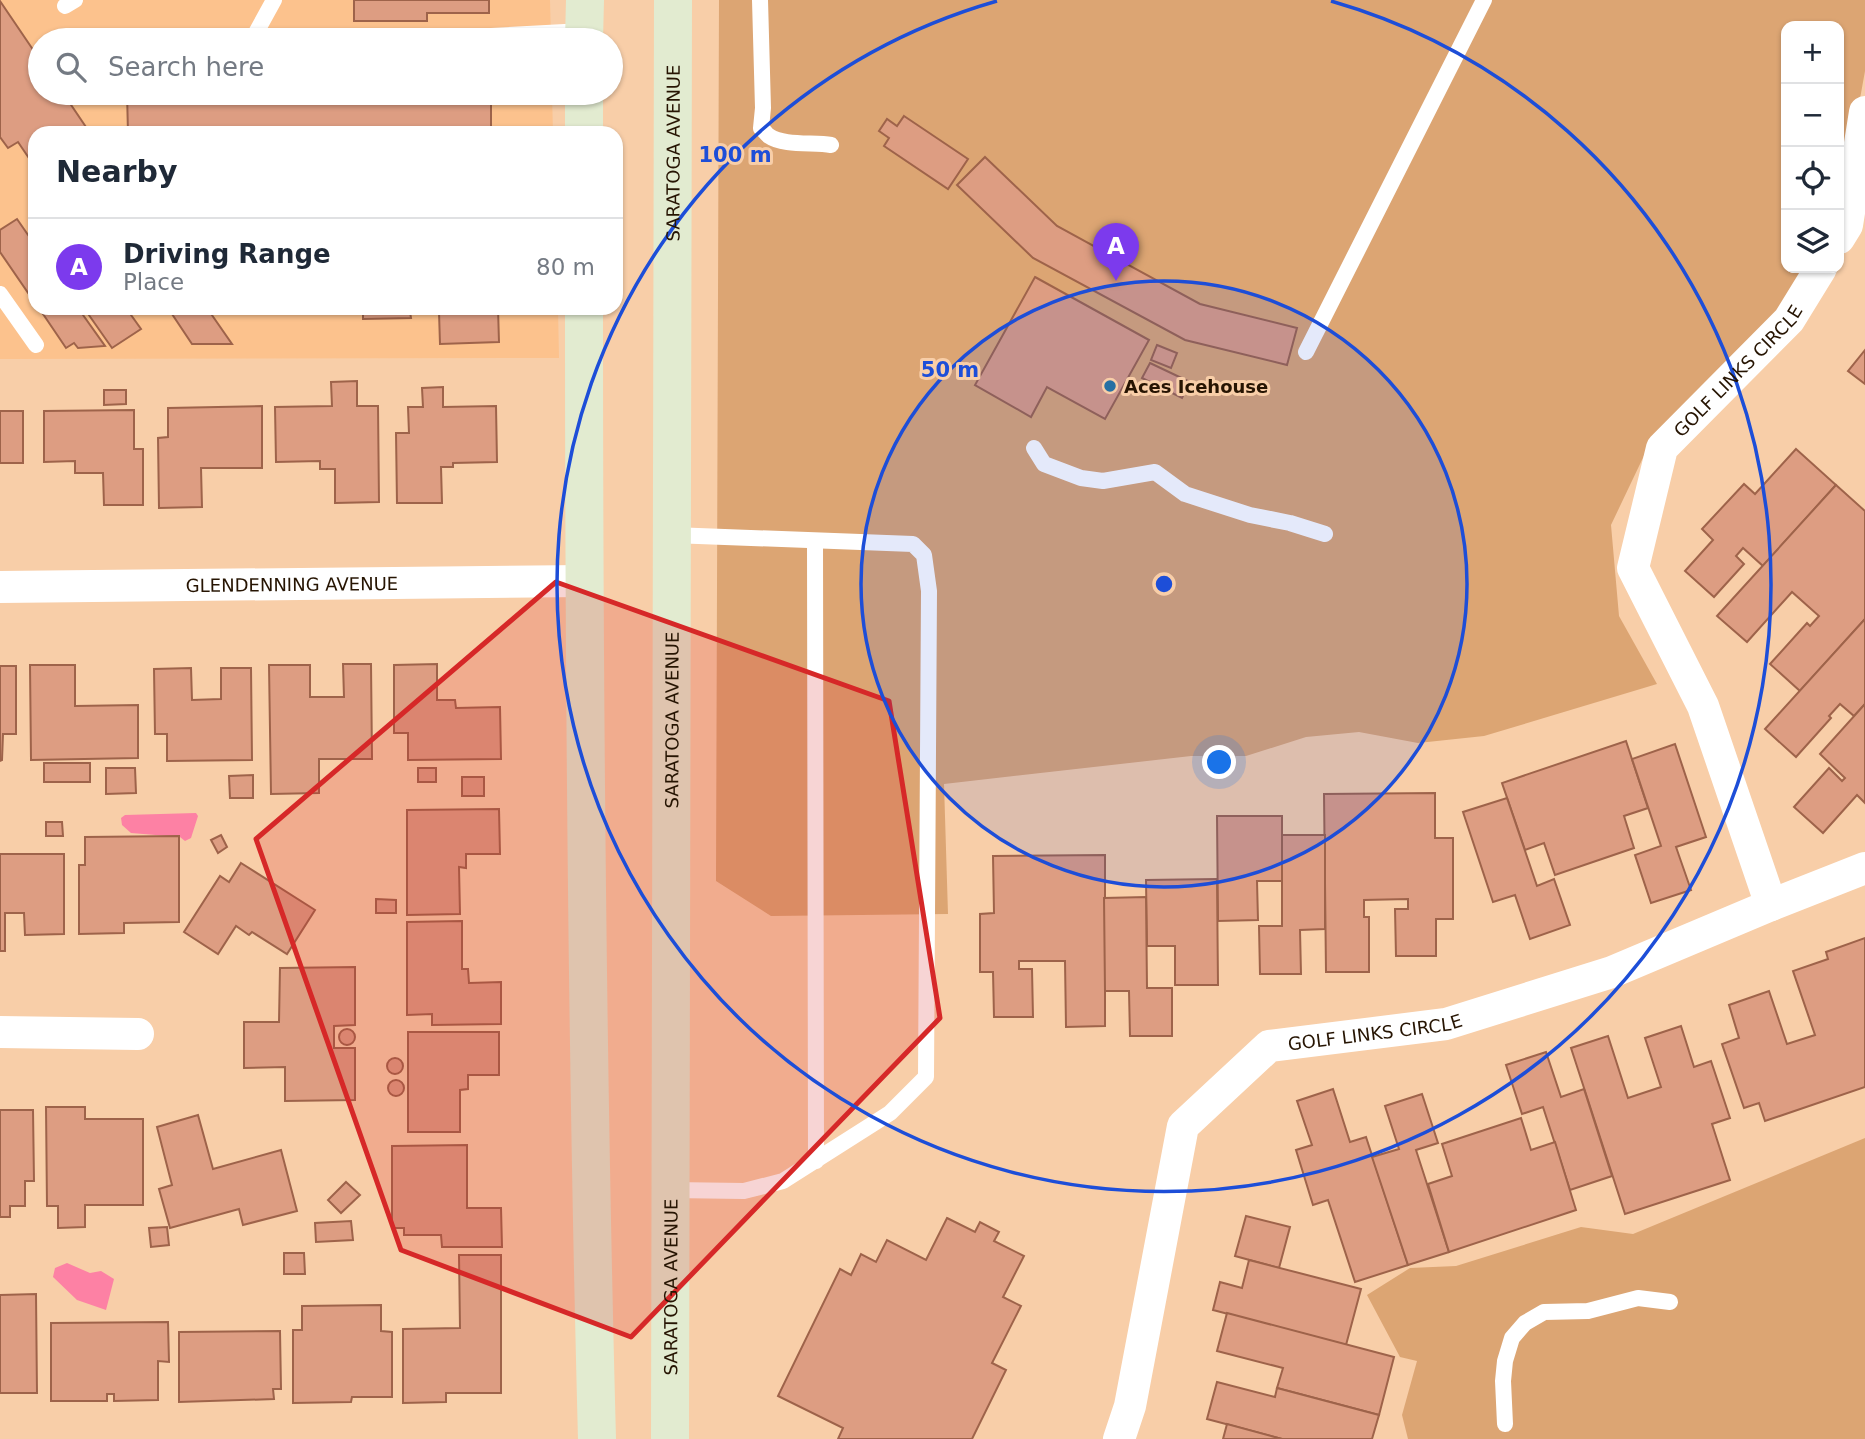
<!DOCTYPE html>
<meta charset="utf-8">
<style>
:root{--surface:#fff;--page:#f2f2f3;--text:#1f2937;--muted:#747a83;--line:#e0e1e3;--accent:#7c3aed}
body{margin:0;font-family:"DejaVu Sans",sans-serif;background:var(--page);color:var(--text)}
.controls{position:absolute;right:21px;top:21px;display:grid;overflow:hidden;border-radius:14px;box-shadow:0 2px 5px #0004}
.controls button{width:63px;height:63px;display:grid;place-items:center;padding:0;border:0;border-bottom:2px solid var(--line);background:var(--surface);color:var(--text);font:35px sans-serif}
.you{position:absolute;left:1220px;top:763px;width:24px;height:24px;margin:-18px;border:5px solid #fff;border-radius:50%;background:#1a73e8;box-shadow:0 0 0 10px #1a73e833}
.badge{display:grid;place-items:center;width:46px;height:46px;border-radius:50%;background:var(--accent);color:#fff;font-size:23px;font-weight:700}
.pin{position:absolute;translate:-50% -58px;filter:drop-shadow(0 2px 4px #0008)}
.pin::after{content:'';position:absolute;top:37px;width:24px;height:21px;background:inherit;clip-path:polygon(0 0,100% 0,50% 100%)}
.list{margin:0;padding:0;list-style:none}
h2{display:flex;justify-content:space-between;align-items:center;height:91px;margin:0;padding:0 28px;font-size:30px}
h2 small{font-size:23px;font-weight:400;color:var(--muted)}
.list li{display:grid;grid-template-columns:46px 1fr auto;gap:21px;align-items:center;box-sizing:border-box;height:98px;padding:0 28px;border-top:2px solid var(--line)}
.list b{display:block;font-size:26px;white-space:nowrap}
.list p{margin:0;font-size:23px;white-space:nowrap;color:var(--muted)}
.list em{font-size:23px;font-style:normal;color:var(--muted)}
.icon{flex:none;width:38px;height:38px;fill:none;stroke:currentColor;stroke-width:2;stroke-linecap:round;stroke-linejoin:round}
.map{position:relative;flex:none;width:1865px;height:1439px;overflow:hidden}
.search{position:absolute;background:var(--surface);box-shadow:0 2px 5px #0004;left:28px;top:28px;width:595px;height:77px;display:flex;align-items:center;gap:18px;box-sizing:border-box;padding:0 24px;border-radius:38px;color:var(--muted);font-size:26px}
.panel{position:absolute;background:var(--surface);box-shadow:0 2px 5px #0004;left:28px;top:126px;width:595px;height:189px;border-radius:21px}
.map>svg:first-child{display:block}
</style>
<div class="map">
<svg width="1865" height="1439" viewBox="0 0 1865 1439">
<rect width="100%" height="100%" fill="#f8cea8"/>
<polygon fill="#fcc28d" points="0,0 550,0 551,40 40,40 40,93 552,93 553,133 35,133 35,308 558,308 559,358 0,359"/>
<g fill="#dca573">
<polygon points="719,0 1865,0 1865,71 1839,215 1839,26 1786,26 1786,268 1810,268 1790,300 1650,443 1611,525 1619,616 1657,684 1484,736 1418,743 1359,732 1306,737 1246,756 1191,756 944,784 948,914 771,916 716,881"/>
<polygon points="1865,1138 1865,1439 1408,1439 1402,1415 1417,1361 1400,1357 1367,1295 1410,1268 1456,1266 1581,1227 1633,1234"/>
</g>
<g fill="#fd81a4">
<polygon points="196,813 198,816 191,838 185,841 180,837 131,833 122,825 121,818 125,815"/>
<polygon points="67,1263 90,1273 101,1271 114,1279 106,1310 77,1300 53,1277 55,1268"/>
</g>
<g fill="#dd9d82" stroke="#9e634a" stroke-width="2">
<polygon points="354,0 489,0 489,13 427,13 427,21 354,21"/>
<polygon points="0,1 40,60 40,93 63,93 90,133 35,133 35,167 18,142 8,148 0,137"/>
<polygon points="127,93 491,93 491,128 313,133 128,133"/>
<polygon points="904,116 968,159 948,189 884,146 889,138 879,131 887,119 897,126"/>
<polygon points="985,157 1057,226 1200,304 1297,328 1287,365 1185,340 1033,258 957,185"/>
<polygon points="17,219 35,245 35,303 0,252 0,230"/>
<polygon points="1035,277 1149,340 1105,419 1047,387 1031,417 975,385"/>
<polygon points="39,308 78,308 105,346 78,348 74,343 66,348"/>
<polygon points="84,308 126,308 141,329 112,348"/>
<polygon points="168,308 207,308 232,344 192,344"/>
<polygon points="363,308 498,308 499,342 440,344 439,312 410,312 411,318 363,319"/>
<polygon points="1157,345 1177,353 1171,368 1151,360"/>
<polygon points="1865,350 1865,384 1848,371"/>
<polygon points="1150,363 1190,382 1182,398 1142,378"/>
<polygon points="357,381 357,406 378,406 379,502 335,503 335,469 320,469 320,461 276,462 275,407 332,406 331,382"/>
<polygon points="443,387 443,407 496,406 497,462 453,463 453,467 441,467 442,503 397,503 396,433 409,433 408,407 423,407 422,388"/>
<polygon points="104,390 126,390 126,404 104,405"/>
<polygon points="262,406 262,468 201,468 202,507 159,508 158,438 168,437 168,408"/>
<polygon points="134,410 134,449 143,449 143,505 104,505 103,473 75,473 75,461 44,462 44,411"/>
<rect x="0" y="411" width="23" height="52"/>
<polygon points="1796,449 1836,485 1763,566 1743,548 1736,556 1744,564 1714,597 1685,571 1713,540 1702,529 1744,484 1755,494"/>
<polygon points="1836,485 1865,511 1865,619 1800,691 1770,664 1807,623 1810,626 1819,616 1792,592 1747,642 1717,616"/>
<polygon points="1865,619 1865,704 1854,716 1840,704 1829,716 1831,718 1796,757 1765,729"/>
<polygon points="343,664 371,664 372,759 319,759 319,793 271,794 269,665 310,665 310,697 344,697"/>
<polygon points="437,664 437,700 455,700 456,708 500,707 501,759 408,760 408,733 394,733 394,665"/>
<polygon points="30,665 75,665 75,706 138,705 138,758 31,760"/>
<polygon points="0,666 16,666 16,734 3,734 2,760 0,761"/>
<polygon points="191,668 192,700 221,699 221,668 251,668 252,760 167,761 167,734 155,734 154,669"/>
<polygon points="1865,704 1865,803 1857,795 1823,833 1794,807 1829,768 1842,781 1845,778 1820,754"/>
<polygon points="1626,741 1648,808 1624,816 1634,848 1555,875 1544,843 1525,850 1502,783"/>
<polygon points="1675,744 1706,837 1676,847 1691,890 1651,903 1635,855 1661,846 1632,759"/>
<rect x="44" y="763" width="46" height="19"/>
<polygon points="106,768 135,768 136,793 106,794"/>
<rect x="418" y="768" width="18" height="14"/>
<polygon points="253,775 253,798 230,798 229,776"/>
<rect x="462" y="777" width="22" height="19"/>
<polygon points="1435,793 1435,838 1453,838 1453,919 1436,919 1436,956 1396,956 1395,909 1408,909 1408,899 1364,900 1364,917 1369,917 1369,972 1326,972 1324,794"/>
<polygon points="1507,798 1537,886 1554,879 1570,925 1530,939 1515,895 1493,902 1463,812"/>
<polygon points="499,809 500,854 466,854 466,868 459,867 460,914 407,915 407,810"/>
<polygon points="1217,816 1282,816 1282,881 1257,881 1258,920 1218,921"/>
<polygon points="46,822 62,822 63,836 46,836"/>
<polygon points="221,835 227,847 218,853 211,840"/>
<polygon points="1282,835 1325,835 1325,929 1300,930 1301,974 1260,974 1259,926 1282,926"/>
<polygon points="179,836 179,922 124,923 124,933 79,934 79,865 85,865 85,837"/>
<polygon points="0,854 64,854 64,934 25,935 24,913 5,913 5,951 0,951"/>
<polygon points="1105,855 1105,1026 1066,1027 1065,961 1019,961 1019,969 1032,969 1033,1017 994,1017 993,972 980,972 980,914 994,913 993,856"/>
<polygon points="241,863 315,910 287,954 252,932 249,935 236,926 218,954 184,932 220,876 229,882"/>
<polygon points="1217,879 1218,985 1175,985 1175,946 1147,946 1146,880"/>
<polygon points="1146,897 1147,988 1172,988 1172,1036 1130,1036 1129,991 1105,991 1104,898"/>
<polygon points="376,899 396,900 396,913 376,913"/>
<polygon points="462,921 462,969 468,969 469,983 501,982 501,1024 432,1025 432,1014 407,1015 407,922"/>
<polygon points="1865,938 1865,1087 1765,1121 1759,1103 1744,1108 1722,1044 1739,1038 1729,1005 1769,991 1787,1044 1815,1035 1793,971 1828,959 1826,952"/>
<polygon points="355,967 355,1025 334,1026 334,1048 355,1048 355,1100 285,1101 285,1067 244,1068 244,1022 279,1022 280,968"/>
<polygon points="1681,1026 1694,1067 1711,1061 1730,1118 1712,1124 1730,1180 1625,1214 1571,1048 1608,1036 1628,1098 1661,1087 1645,1038"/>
<circle cx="347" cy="1037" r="8"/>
<polygon points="408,1032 499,1032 499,1075 468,1075 468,1089 460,1090 460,1132 408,1132"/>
<polygon points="1546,1052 1561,1097 1584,1089 1612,1176 1570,1190 1543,1107 1522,1114 1506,1065"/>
<circle cx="395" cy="1066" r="8"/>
<circle cx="396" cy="1088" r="8"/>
<polygon points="1333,1089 1350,1142 1366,1137 1408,1265 1355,1282 1328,1200 1313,1205 1296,1150 1312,1145 1297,1101"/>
<polygon points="1422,1094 1438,1143 1416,1150 1449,1252 1408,1265 1372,1157 1399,1149 1385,1106"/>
<polygon points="46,1107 85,1107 85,1119 143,1119 143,1205 85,1205 85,1227 58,1228 58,1206 47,1206"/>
<polygon points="0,1110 33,1110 34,1181 25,1181 25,1206 10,1206 10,1217 0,1217"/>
<polygon points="198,1115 213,1169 281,1150 297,1211 243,1225 239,1209 170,1228 159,1189 172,1185 157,1127"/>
<polygon points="1521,1118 1531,1150 1555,1142 1576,1210 1449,1252 1428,1184 1452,1176 1442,1144"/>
<polygon points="467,1145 467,1208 501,1208 502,1247 442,1247 441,1235 404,1235 404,1228 392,1228 392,1146"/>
<polygon points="346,1182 360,1195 341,1213 328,1200"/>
<polygon points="1246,1216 1290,1227 1279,1268 1235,1256"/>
<polygon points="947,1218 975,1232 980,1222 999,1232 994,1241 1024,1256 1003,1297 1021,1306 992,1363 1006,1370 972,1439 838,1439 843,1428 778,1396 840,1269 851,1275 861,1254 876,1262 887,1240 926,1260"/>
<polygon points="351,1221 353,1240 316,1242 315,1223"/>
<polygon points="167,1227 169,1245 151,1247 149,1228"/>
<polygon points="284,1253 304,1253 305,1274 284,1274"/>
<polygon points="459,1255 501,1255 501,1393 446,1393 446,1402 403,1403 403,1329 460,1328"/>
<polygon points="1249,1260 1361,1289 1346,1345 1213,1310 1220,1282 1242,1288"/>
<polygon points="36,1294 37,1393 0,1393 0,1295"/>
<polygon points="381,1305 381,1331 392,1332 392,1397 352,1397 351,1402 293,1403 293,1330 302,1330 302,1306"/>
<polygon points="1227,1313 1394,1357 1379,1415 1277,1388 1283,1368 1217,1351"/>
<polygon points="168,1322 169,1362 158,1361 158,1400 114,1401 114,1394 107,1394 107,1401 51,1401 51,1323"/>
<polygon points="280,1331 281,1389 273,1389 274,1399 179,1402 179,1332"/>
<polygon points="1217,1382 1275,1397 1277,1388 1379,1415 1372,1439 1282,1439 1207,1419"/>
<polygon points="1227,1424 1282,1439 1223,1439"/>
</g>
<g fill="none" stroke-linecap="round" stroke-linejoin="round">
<g stroke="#fff" stroke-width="16">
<path d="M760,0L763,108L761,128C764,130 766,134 769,136C783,146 814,142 831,145"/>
<polyline points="65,6 75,0"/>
<polyline points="252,40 274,0"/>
<polyline points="414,40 584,31"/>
<polyline points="0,294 36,345"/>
<polyline points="1306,352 1484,0"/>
<polyline points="1034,448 1044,464 1081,478 1103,481 1155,472 1185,494 1250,515 1290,523 1325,534"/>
<polyline points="815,541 816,1161"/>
<polyline points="671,1190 744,1191 783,1181 890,1113 926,1077 929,591 924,555 913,544 672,535"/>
<polyline points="1505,1424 1503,1381 1505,1361 1512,1338 1525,1323 1544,1312 1588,1311 1638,1298 1670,1302"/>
</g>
<g stroke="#fff" stroke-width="32">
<polyline points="1839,238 1847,225 1865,112"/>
<path id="s1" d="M0,587L584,581"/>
<path id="s2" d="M1771,905L1703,706L1633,568L1662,448L1789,320L1821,268"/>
<polyline points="0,1032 138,1034"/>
<path id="s3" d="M1119,1439L1130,1406L1183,1126L1269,1046L1446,1024L1612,972L1771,905L1865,868"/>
</g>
<g stroke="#e2ebd0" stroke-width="38">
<polyline points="584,40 585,0"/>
<polyline points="584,133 584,93"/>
<path d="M584,308C584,685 587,1062 597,1439"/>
<path id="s4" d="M670,1439L673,0"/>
</g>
</g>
<path fill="#d62828" fill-opacity="0.2" stroke="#d62828" stroke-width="5" stroke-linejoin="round" d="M556,582L889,701L940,1018L631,1337L401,1250L256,839Z"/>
<circle cx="1164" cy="584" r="303" fill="#1d4ed8" fill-opacity=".12"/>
<g fill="none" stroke="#1d4ed8" stroke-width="3.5">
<circle cx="1164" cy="584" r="303"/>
<path d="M1331 1A607 607 0 1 1 997 1"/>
</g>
<circle fill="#2670a3" stroke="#f8cea8" stroke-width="2.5" cx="1110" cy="386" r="7"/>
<g text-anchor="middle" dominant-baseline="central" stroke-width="6" stroke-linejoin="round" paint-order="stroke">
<g font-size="18" fill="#261402" stroke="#f8cea8">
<text stroke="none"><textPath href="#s4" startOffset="1286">SARATOGA AVENUE</textPath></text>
<text stroke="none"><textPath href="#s2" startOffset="597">GOLF LINKS CIRCLE</textPath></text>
<text stroke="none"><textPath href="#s1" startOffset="292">GLENDENNING AVENUE</textPath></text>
<text stroke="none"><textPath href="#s4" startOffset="719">SARATOGA AVENUE</textPath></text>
<text stroke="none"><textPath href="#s3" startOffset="544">GOLF LINKS CIRCLE</textPath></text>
<text stroke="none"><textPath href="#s4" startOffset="152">SARATOGA AVENUE</textPath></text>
</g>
<g font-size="18" font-weight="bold" fill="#261402" stroke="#f8cea8" text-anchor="start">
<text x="1124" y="386">Aces Icehouse</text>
</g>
</g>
<circle cx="1164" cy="584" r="10" fill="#1d4ed8" stroke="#f8cea8" stroke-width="3.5"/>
<g font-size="21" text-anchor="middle" font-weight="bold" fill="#1d4ed8" stroke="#f8cea8" stroke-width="6" stroke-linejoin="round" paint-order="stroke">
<text x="735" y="162">100 m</text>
<text x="950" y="377">50 m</text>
</g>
</svg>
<div class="controls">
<button>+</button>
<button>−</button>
<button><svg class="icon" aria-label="locate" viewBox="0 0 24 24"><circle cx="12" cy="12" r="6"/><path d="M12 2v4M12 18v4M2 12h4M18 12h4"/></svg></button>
<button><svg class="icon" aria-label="layers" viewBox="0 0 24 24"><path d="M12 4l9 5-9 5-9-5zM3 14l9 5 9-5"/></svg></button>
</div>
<div class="you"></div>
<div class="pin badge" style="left:1116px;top:281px">A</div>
<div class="search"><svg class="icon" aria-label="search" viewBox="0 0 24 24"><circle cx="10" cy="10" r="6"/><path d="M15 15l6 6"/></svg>Search here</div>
<section class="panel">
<h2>Nearby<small></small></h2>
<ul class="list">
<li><span class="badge">A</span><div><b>Driving Range</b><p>Place</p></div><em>80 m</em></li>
</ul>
</section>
</div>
